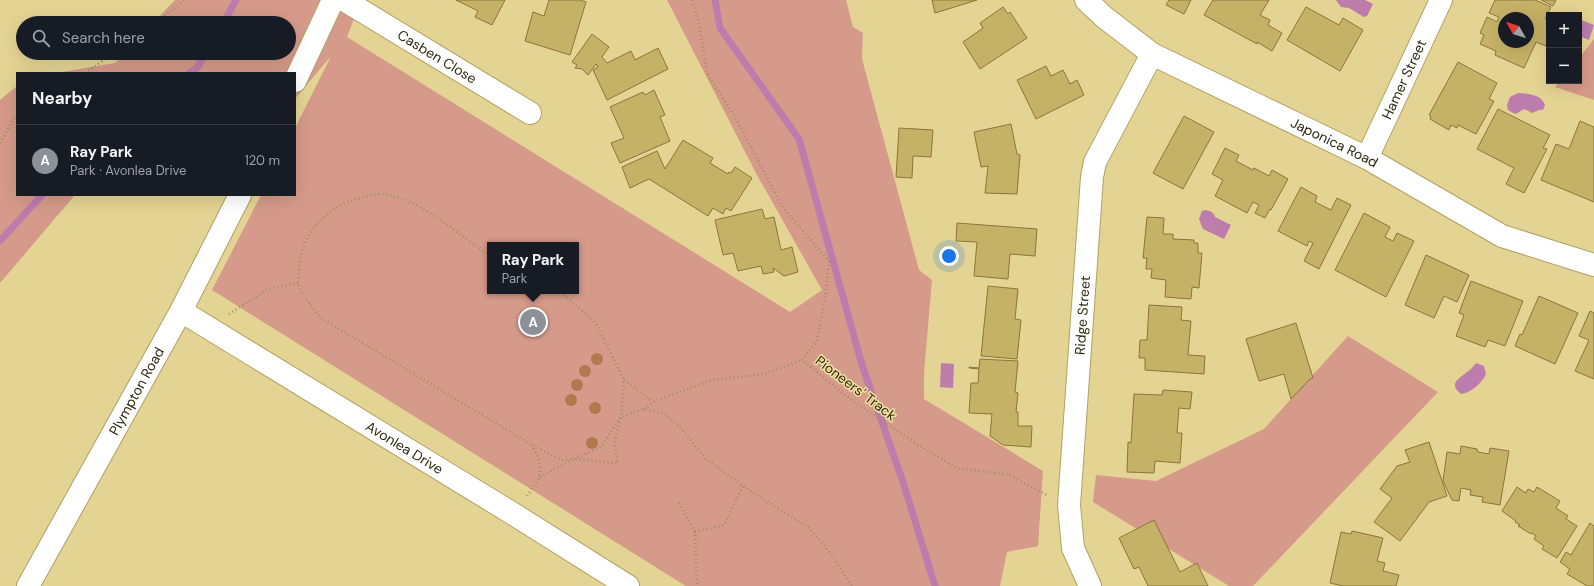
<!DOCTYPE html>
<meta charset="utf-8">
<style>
:root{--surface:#171b24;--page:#242831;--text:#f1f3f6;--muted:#9ea1a6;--line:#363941;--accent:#8c9099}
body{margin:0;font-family:"DM Sans",sans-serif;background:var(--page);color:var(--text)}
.controls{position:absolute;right:12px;top:12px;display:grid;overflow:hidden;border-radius:0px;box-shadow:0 4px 16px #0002}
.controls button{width:36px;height:36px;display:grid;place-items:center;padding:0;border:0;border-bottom:1px solid var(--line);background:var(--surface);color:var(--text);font:20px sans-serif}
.compass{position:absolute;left:1498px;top:12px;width:36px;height:36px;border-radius:50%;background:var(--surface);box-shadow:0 4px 16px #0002;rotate:309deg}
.you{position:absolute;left:949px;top:256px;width:14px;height:14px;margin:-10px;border:3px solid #fff;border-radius:50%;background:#1a73e8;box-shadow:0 0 0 6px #1a73e833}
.badge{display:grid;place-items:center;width:26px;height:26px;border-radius:50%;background:var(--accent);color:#fff;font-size:13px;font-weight:700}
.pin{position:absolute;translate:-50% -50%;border:2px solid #fff;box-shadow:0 1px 4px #0006}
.popup{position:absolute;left:487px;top:242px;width:92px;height:52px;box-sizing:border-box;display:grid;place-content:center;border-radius:0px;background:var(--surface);filter:drop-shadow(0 1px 3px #0005);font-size:13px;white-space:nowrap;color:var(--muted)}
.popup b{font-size:15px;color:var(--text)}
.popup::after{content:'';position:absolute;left:50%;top:100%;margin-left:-8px;border:8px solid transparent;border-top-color:var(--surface)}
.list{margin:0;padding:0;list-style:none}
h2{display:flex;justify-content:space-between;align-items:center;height:52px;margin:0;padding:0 16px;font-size:17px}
h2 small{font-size:13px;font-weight:400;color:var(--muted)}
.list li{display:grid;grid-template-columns:26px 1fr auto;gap:12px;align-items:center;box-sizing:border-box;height:72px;padding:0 16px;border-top:1px solid var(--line)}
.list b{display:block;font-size:15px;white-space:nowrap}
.list p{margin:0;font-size:13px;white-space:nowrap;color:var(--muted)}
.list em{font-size:13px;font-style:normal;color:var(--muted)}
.icon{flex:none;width:22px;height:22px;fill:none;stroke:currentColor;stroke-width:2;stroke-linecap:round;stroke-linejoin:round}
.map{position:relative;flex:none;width:1594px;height:586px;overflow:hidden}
.search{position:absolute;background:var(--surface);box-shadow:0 4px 16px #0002;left:16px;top:16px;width:280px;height:44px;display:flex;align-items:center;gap:10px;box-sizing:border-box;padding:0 14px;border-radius:22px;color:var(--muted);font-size:15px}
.panel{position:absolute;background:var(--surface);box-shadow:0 4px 16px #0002;left:16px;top:72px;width:280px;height:124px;border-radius:0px}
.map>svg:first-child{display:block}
</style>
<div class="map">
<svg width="1594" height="586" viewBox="0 0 1594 586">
<rect width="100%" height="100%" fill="#e4d493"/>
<g fill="#d59a8a" fill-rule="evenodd">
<path d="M175,0H361L347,37L790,312L822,290L757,175L667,0H846L853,27L863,33L862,59L919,270L932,280L924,373V399L1043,471L1038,546L1007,552L1000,586H686L212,290L261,195H295V128L331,56L295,99V73H56L115,63L125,53H289V23H153ZM490,245H576V291H490Z"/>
<polygon points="1594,39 1594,100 1555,87 1561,81 1579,81 1579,58"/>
<polygon points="17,86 17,195 75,195 0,283 0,100"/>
<polygon points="1348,336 1438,392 1253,586 1229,586 1093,502 1096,475 1156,481 1264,429"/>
</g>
<g fill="#bc7dad">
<polygon points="1336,0 1365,0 1373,4 1367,16 1364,17 1349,8 1341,7"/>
<polygon points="1579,19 1594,25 1589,40 1579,36"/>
<path d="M1518,93C1529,94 1541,94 1545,105L1543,110H1539L1532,113C1521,106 1524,111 1515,114L1508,110L1507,105L1510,97Z"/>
<path d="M1206,210C1211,212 1213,211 1215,217L1231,225L1224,239L1203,229L1199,219L1202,211Z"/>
<polygon points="941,363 954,364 953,388 940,387"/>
<path d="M1476,363L1484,366L1486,374C1482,383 1471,393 1461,394C1448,383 1459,379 1467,372C1471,370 1473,366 1476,363Z"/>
</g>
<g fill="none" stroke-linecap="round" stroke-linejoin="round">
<g stroke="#bc7dad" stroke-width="7">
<polyline points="715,0 720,28 799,139 862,365 904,485 935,586"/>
<polyline points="223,23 236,0"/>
<polyline points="189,73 197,68 206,53"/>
<polyline points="0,241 42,195"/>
</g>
</g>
<g fill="#c6b266" stroke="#877739" fill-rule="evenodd">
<polygon points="456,0 505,0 492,25 475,17 478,11"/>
<polygon points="549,0 580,0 586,2 570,55 525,41 533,12 544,16"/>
<polygon points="932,0 977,0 935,13"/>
<polygon points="1169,0 1191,0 1184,14 1166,5"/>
<polygon points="1213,0 1269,0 1260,15 1270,20 1268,25 1282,33 1272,51 1257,42 1257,44 1204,15"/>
<path d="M1495,0H1535L1551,7L1545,19L1549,20V39L1546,46L1536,42L1524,68L1495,55L1496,51L1480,44L1484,35L1480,33L1487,17L1497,22L1499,17L1489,13ZM1504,18H1528V42H1504Z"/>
<polygon points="1541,0 1556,0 1553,6"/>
<polygon points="1003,7 1008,14 1010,12 1027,38 980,69 963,42 983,28 980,23"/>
<polygon points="1306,7 1339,25 1343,18 1363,30 1340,71 1287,40"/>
<polygon points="592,34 609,47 602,57 607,63 631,51 635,60 658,48 668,69 607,100 593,70 598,67 596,64 588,75 582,69 575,68 577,65 572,62"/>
<polygon points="1458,62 1497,83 1489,99 1494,101 1476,134 1458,125 1457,128 1451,125 1449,130 1430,119 1431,116 1429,115"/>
<polygon points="1046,66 1051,76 1063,70 1070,84 1077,80 1084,95 1036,119 1017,80"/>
<polygon points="654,90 665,115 660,117 670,141 620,163 611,143 624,138 610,107 643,92 645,95"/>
<polygon points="1498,109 1550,135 1543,148 1547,149 1524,193 1506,184 1514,168 1477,149"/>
<polygon points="1184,116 1214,132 1183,189 1153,173"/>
<polygon points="1580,121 1594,127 1594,202 1541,180 1556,144 1569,149"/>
<polygon points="1011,124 1017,154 1020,155 1017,194 985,193 988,166 981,167 974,132"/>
<polygon points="899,128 933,130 931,157 913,156 912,178 896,177"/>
<polygon points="683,140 713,158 710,163 728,174 729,172 731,173 735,167 752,178 731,211 726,208 723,214 713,208 708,216 649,179 630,188 622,167 657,151 665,169"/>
<polygon points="1225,148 1239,155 1236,161 1253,170 1254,168 1269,176 1272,170 1288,179 1271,210 1270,209 1265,218 1255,213 1259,205 1253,202 1247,213 1215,196 1223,180 1212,174"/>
<polygon points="1301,187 1317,196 1315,202 1331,210 1337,198 1351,205 1319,269 1304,261 1313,243 1309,241 1307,246 1278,231"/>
<polygon points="762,209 765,219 774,217 781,250 792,247 798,272 784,276 773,268 774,272 763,274 761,266 738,271 733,253 723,255 715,220"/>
<polygon points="1364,213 1390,227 1385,237 1393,241 1397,233 1414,241 1386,297 1335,270"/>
<polygon points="1147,217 1164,218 1163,234 1173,234 1173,239 1194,240 1194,243 1198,243 1198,253 1202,253 1199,288 1192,287 1191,299 1165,297 1166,280 1151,278 1152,269 1146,269 1147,258 1143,258"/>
<polygon points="957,223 1037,229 1035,256 1010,254 1008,279 974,276 977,242 956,241"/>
<polygon points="1426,255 1469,275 1457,302 1444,296 1434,318 1405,305"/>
<polygon points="1471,281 1523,301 1505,346 1488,340 1485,347 1456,336 1464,315 1459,313"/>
<polygon points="988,286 1018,289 1015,319 1021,320 1017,359 981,356"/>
<polygon points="1539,296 1578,313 1555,364 1515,346 1520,334 1522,335"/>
<polygon points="1149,305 1182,307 1181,320 1191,321 1188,355 1205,356 1204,374 1145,370 1145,358 1139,358 1140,340 1147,340"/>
<polygon points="1590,311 1594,313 1594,379 1575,371 1589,340 1579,336"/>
<polygon points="1296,323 1313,378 1310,379 1291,399 1284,374 1259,381 1246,339"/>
<polygon points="980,359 1018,361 1015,392 1018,393 1016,412 1018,412 1018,426 1032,426 1031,447 1003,445 990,436 992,414 969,413 971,383 978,383 979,369 969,368 969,367 979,368"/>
<polygon points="1163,390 1192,392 1190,409 1179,408 1177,433 1182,433 1180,463 1155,461 1154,473 1127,472 1128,442 1131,443 1134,394 1162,395"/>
<polygon points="1429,442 1447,496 1429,502 1400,541 1374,522 1392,498 1380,489 1397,466 1410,462 1405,450"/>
<polygon points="1461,446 1477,449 1478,452 1489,454 1490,448 1509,451 1500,505 1482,502 1483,497 1470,495 1471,490 1461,488 1459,501 1452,500 1443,481 1447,452 1460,454"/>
<polygon points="1517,487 1526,493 1528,489 1534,492 1537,487 1560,501 1556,508 1568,516 1566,519 1577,526 1557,558 1542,549 1544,546 1534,539 1536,536 1532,533 1531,534 1518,526 1520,525 1515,522 1516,521 1502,511"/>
<polygon points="1154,520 1180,572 1197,563 1208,586 1148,586 1139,567 1134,569 1119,538"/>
<polygon points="1590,523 1594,526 1594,586 1587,586 1567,574 1570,569 1560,562 1566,552 1571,555"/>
<polygon points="1352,531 1383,538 1377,561 1385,563 1383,571 1399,575 1396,586 1343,586 1330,583 1341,532 1351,534"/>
</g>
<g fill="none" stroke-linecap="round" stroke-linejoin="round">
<g stroke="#b0a062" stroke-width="24">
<g id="minor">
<path id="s1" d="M344,0L530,113"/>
<path id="s2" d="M1086,0L1104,17L1152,54L1367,158L1502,236L1594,265"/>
<polyline points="295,81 333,0"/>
<path id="s3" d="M1367,158L1441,0"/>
<path id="s4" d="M181,311L515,515L628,586"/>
<path id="s5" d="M28,586L181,311L240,195"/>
<path id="s6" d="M1090,586L1073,548L1069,505L1092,177L1095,162L1152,54"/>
</g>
</g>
<g stroke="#9c905e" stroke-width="2.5" stroke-dasharray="1 3" stroke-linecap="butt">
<polyline points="692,0 699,24 707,74 733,113 783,208 829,261 825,298 817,341 802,360 850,399 918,445 957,468 1009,475 1047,495"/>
<polyline points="155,23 185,0"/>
<polyline points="85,73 114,53"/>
<polyline points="0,143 13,120 17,117"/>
<path d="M490,255C458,236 418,195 379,194C374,194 369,196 364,197C330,204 302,231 299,267C299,272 298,278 298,282C300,294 314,309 321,318L532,445L562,460L574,459L601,447L621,417L624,380L596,323L559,291"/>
<polyline points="229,314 268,289 298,283"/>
<polyline points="624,380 653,402"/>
<polyline points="644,409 653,402 711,380 764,374 802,360"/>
<polyline points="540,477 574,459 618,463 614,443 621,417 643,409 665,414 682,429 706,459 743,486 809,528 831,554 852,586"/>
<polyline points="527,496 540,477 539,460 532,445"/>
<polyline points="679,503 695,532 697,586"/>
<polyline points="695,532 724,525 743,486"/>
</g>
<use href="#minor" stroke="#fff" stroke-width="22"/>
</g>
<g fill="#b2794e">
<circle cx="597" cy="359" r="6"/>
<circle cx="585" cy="371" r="6"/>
<circle cx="577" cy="385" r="6"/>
<circle cx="571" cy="400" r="6"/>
<circle cx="595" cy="408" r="6"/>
<circle cx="592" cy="443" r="6"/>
</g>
<g text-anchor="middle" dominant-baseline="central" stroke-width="3" stroke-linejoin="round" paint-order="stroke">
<g font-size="14" fill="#2f290f" stroke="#f1e1a0">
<text stroke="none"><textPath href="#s1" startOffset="109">Casben Close</textPath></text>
<text stroke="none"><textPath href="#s3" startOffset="87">Hamer Street</textPath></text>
<text stroke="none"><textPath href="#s2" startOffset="288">Japonica Road</textPath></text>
<text stroke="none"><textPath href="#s6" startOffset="275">Ridge Street</textPath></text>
<text transform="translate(856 388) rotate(37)">Pioneers' Track</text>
<text stroke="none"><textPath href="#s5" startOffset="223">Plympton Road</textPath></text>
<text stroke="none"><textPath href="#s4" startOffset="262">Avonlea Drive</textPath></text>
</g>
</g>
</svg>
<div class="controls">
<button>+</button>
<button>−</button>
</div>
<svg class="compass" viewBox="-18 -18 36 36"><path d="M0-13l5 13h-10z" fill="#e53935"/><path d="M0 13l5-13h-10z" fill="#9ea1a6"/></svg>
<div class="you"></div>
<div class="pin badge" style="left:533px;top:322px">A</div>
<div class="popup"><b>Ray Park</b>Park</div>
<div class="search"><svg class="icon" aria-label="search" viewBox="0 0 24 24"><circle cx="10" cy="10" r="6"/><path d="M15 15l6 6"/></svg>Search here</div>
<section class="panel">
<h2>Nearby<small></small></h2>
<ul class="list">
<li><span class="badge">A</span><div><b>Ray Park</b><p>Park · Avonlea Drive</p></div><em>120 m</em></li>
</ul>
</section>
</div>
